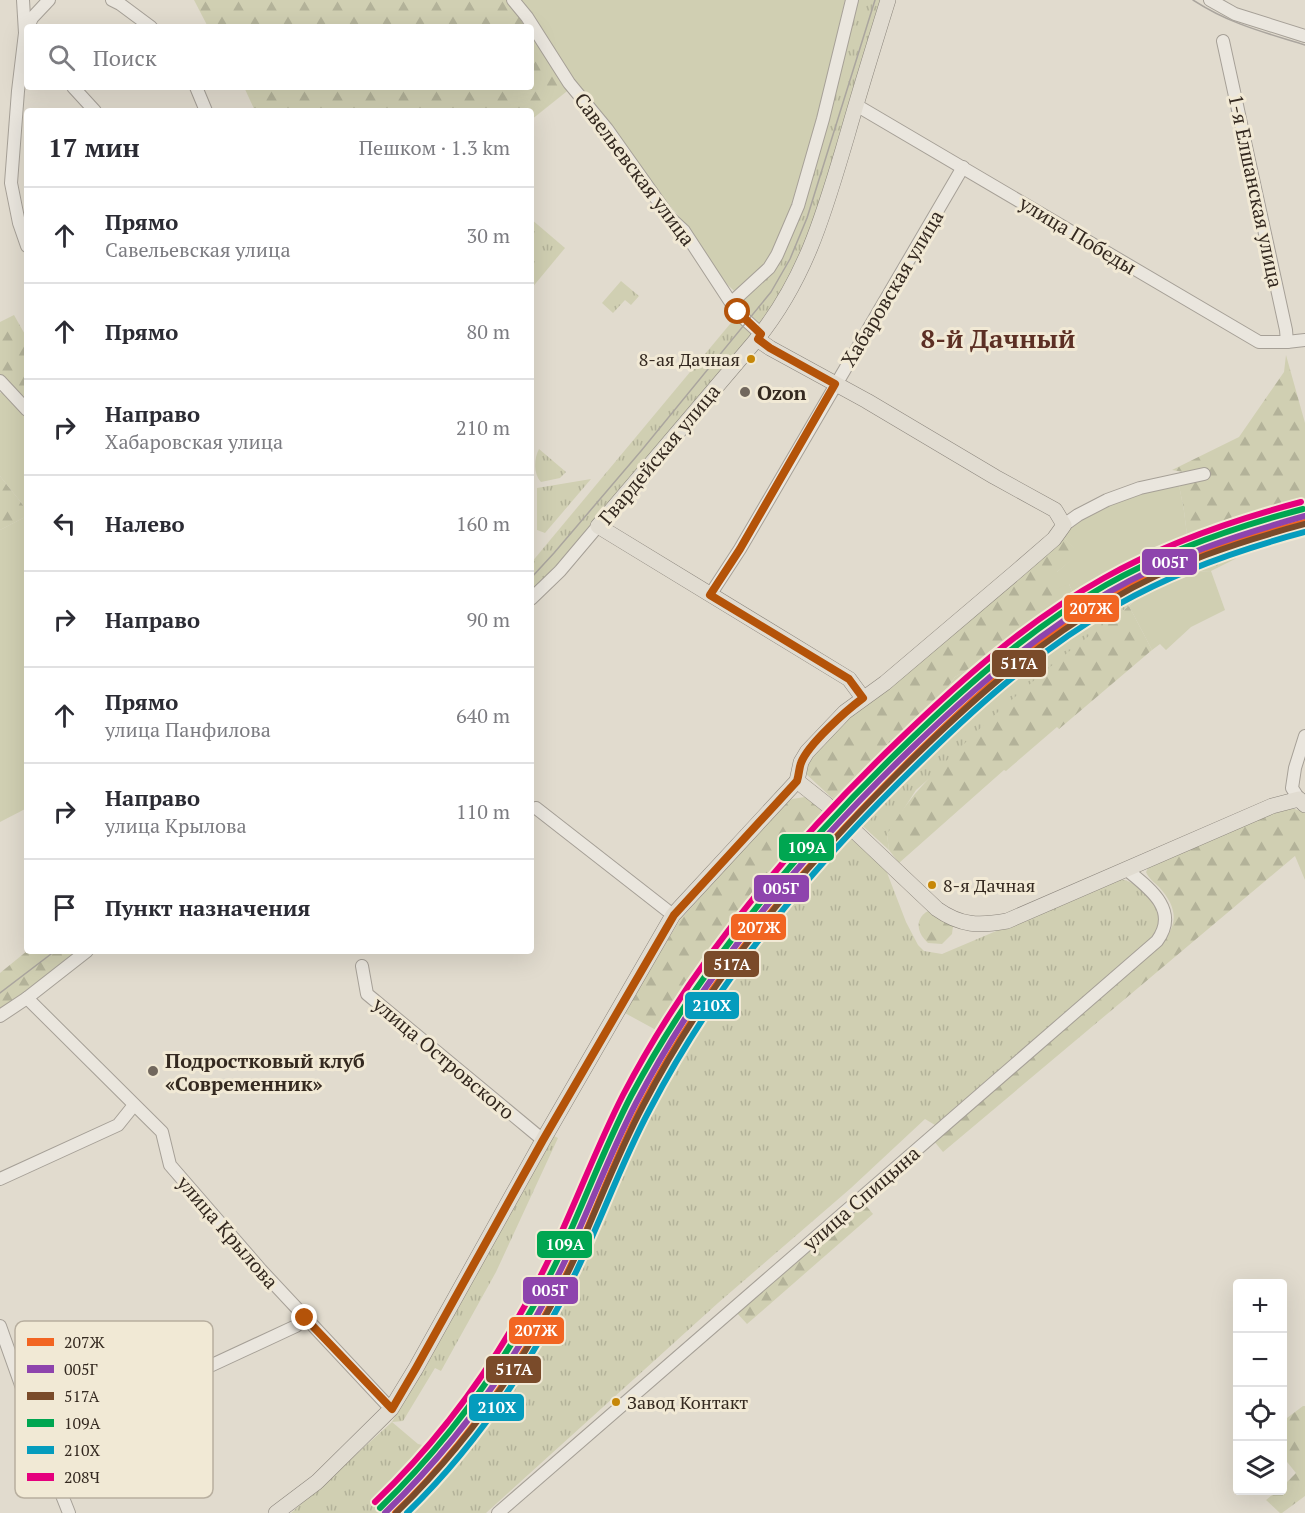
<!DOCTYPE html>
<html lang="ru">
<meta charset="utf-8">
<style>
:root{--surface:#fff;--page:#f2f2f3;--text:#2b2b33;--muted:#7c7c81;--line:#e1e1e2}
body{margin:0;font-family:"PT Serif",serif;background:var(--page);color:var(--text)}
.controls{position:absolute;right:18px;bottom:18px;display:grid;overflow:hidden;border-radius:6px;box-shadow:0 6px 24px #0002}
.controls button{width:54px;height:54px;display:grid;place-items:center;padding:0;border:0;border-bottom:2px solid var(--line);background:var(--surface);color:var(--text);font:30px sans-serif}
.stop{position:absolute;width:18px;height:18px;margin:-14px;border:4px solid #b45309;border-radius:50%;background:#fff}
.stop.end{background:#b45309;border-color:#fff;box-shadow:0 2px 6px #0008}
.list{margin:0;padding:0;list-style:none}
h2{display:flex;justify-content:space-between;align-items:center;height:78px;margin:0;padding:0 24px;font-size:26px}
h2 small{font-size:20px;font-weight:400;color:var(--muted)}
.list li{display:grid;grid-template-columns:39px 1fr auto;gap:18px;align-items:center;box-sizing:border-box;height:96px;padding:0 24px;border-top:2px solid var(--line)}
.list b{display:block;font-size:22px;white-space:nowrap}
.list p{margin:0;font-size:20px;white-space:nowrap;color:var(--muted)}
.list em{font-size:20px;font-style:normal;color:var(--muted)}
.icon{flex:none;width:33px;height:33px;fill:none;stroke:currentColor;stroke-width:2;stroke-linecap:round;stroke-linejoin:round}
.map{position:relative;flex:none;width:1305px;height:1513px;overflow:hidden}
.search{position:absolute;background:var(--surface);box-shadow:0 6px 24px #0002;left:24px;top:24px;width:510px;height:66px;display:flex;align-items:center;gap:15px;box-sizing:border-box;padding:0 21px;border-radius:6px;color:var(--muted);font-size:22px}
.panel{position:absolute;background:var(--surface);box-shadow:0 6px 24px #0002;left:24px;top:108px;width:510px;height:846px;border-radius:6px}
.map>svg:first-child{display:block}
</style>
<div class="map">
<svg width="1305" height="1513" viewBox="0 0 1305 1513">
<defs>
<pattern id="grass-tufts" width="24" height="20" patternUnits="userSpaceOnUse" patternTransform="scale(1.5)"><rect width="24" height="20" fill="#d0cfb2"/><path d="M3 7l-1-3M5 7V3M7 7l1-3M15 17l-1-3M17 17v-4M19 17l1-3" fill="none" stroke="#b3b299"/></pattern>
<pattern id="forest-firs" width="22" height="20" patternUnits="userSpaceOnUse" patternTransform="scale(1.5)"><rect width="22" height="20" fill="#d0cfb2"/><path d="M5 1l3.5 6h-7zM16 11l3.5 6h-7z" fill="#b3b299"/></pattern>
</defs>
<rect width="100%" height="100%" fill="#e1dbce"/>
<g fill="url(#grass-tufts)">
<polygon points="850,0 882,0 853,104 794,276 764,323 758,324 742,309 740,300 788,230"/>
<polygon points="531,219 565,248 531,289"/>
<polygon points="621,281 639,296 631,305 625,300 613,313 602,303"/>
<polygon points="737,319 753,333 557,568 531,593 531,563 730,324"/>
<path d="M539,449L566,472L560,478L541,482C533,474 534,458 539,449Z"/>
<polygon points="591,479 545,533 537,530 537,488"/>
<polygon points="1305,505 1305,532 1293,536 1290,532 1254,543 1235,559 1211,571 1198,572 1134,601 916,790 887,835 889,850 832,798 867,767 888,742 920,724 955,677 1058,614 1075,598 1108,580 1188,543 1230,526"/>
<path d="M846,834L886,870L906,922L918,945L924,951L942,954L1119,879C1136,880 1161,904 1159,923C1159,929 1154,935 1151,941L935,1125L925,1119L851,1188L718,1303L486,1513H403C427,1493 447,1468 467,1443C509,1389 542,1330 573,1269C595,1226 613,1181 635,1138C680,1053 729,967 790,893C808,873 828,853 846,834Z"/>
<path d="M663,1034L667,1036C636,1094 609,1153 581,1213C559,1262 537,1313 508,1359C470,1419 431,1465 379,1513H291L392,1422L554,1136L558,1138L496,1272L441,1371L435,1368L403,1421L392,1422L418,1444L435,1448L474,1388L561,1239C581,1170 628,1096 663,1034Z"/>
</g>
<g fill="url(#forest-firs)">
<polygon points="194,0 517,0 576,84 531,120 531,111 255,111 244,87 531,87 531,27 208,27"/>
<polygon points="14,315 27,338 27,394 21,397 0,374 0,322"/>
<polygon points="1286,355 1305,423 1305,505 1230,526 1188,543 1184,511 1179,485 1190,473 1172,470 1239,437 1284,372"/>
<polygon points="0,476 27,510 27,516 0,530"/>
<polygon points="1062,536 1080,553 1057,572 1069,584 1075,598 1058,614 955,677 920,724 888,742 867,767 832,798 804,772 813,756 854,713"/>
<path d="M1129,606L1152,650L1059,729L1057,727L1006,771L1004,770L899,863L889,850L887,835C908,796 935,772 967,741C1018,692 1072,647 1129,606Z"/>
<polygon points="805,797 823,808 821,811 832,821 740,930 667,1036 623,1012 680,920 782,806 792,799"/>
<path d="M1288,807L1305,812V880L1295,856L943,1152L933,1140L1162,943C1179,923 1177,907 1159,887C1154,882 1149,879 1146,872L1149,866Z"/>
<path d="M928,911L953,926L952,934L942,944L928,943C917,933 914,919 928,911Z"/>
<polygon points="27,951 80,951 0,1011 0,973"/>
<polygon points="863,1202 873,1214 747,1324 736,1312"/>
<polygon points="1303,1406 1305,1406 1305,1496 1282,1513 1280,1513 1266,1500 1277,1491 1282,1490 1283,1486 1296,1473 1283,1457 1283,1421"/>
</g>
<g fill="#d0cfb2">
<path d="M517,0H845L818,117L786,222L765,264L737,293C715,277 705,249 688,228C628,154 571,78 517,0Z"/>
<polygon points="5,390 27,413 27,510 0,476 0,393"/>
<path d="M1179,485L1184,511L1188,543L1108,580L1075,598L1069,584L1056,589L1049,583L1057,572L1079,553L1062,536C1068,530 1074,524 1080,519C1107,498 1146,491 1179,485Z"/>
<polygon points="27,516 27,808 0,822 0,530"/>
<path d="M1211,571L1225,610L1191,627L1166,650L1160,644L1152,650L1129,606C1149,587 1184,572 1211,571Z"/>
</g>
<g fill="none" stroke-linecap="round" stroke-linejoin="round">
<g stroke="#a6a097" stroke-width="14">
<g id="minor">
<polyline points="23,0 25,33 18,91 11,183 19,223 27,246"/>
<polyline points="112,0 120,4 151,27"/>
<polyline points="513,0 527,17 569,83 607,129 670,218 684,231 737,312 761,334"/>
<polyline points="1210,0 1235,14 1305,36"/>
<polyline points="28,27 32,18 49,0"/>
<polyline points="1223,41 1286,330 1287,342"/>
<polyline points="73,87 95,111"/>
<polyline points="196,87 206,111"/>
<polyline points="856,105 1259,342 1287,342 1305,340"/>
<polyline points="732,302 769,268 777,255 798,206 823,119 852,0"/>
<polyline points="0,381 27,410"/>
<polyline points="1064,525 1078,515 1107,500 1140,488 1204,474"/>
<polyline points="710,595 740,549 963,167"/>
<polyline points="531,599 560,571 598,526"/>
<polyline points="1299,799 1292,788 1295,768 1305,736"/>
<polyline points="536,808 673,915"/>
<polyline points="362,966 367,994 543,1140"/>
<polyline points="27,998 162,1132 170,1165 261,1270 391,1409"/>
<polyline points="0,1016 27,998 87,951"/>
<polyline points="0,1179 118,1125 134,1105"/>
<polyline points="0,1326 42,1444 44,1457 50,1465 69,1513"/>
<polyline points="42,1444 296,1326 305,1318"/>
<path d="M498,1513L1157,941C1180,910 1149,888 1127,870"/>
</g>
</g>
<g stroke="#8c867d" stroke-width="16">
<g id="major">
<path d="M863,698L849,679L598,526L757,339C807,277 825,210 847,136C860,90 874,45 888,0"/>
<path d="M797,781L826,804L937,909C961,926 979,926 1007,921L1272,806L1299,799L1305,805"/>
<polyline points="276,1513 317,1482 391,1409 416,1368 543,1140 673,915 797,781 801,762 807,752 845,712 885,683 1017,571 1054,539 1064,525 1055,510 995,477 867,401 770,348 757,339"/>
</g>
</g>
<use href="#minor" stroke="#eae6de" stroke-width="12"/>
<use href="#major" stroke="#e1dcd1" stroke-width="15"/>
<g stroke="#aaa59e" stroke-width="1.5">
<path d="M1193,0C1230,24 1263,32 1305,45"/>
<polyline points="531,578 554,553 641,451 771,292 790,259 807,218 875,0"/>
<polyline points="0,993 55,951"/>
</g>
<g stroke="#f1e9d5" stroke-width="10">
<path id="rail-1" d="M395,1513C469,1441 527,1357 571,1264C596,1211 615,1156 642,1105C710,974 806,863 911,759C973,698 1039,636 1116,594C1176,561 1240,539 1305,522"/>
</g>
<g stroke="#f1e9d5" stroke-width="10">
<path id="rail-2" d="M385,1513C460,1440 519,1358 564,1263C589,1210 609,1155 636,1103C706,969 803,854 911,749C972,690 1035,635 1109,592C1170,557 1237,535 1305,516"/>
</g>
<g stroke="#f1e9d5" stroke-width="10">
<path id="rail-3" d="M396,1513C470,1441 528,1358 572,1264C596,1212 616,1157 643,1106C708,981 797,874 896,775C962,709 1030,647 1111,600C1171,564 1238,542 1305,524"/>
</g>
<g stroke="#f1e9d5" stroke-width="10">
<path id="rail-4" d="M380,1508C454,1436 511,1355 556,1263C582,1208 603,1150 631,1096C703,962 799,847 908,742C969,683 1032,627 1106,585C1168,550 1235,527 1303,509"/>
</g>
<g stroke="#f1e9d5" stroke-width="10">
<path id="rail-5" d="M407,1513C478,1444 533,1361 576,1272C602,1218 622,1161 650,1109C720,975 817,861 925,757C984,699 1046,645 1119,604C1177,571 1241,549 1305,532"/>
</g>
<g stroke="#f1e9d5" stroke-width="10">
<path id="rail-6" d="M375,1502C449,1431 506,1349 550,1257C576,1203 596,1148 623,1095C693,961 790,845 899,740C962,679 1027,621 1104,578C1166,543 1233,520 1301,502"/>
</g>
<use href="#rail-1" stroke="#f26522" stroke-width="6"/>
<use href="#rail-2" stroke="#8e44ad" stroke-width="6"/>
<use href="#rail-3" stroke="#7a4b2a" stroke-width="6"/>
<use href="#rail-4" stroke="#00a651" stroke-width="6"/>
<use href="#rail-5" stroke="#059cbd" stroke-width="6"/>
<use href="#rail-6" stroke="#e5007d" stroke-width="6"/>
</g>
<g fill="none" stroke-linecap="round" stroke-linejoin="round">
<path stroke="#b45309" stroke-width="8" d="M305,1318L392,1409L416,1368L543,1140L674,915L797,781C799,775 799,768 801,763C808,744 847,710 863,698L849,679L710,595L740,549L835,384L770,348L758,339L761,334L738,312"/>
</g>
<g fill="#c68708" stroke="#f1e9d5" stroke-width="2">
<circle cx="751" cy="359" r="5"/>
<circle cx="932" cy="885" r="5"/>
<circle cx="616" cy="1402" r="5"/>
</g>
<g fill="#71675d" stroke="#f1e9d5" stroke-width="2">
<circle cx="745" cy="392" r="6"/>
<circle cx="153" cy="1071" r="6"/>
</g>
<g text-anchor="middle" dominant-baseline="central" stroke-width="6" stroke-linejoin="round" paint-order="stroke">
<g font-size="18" fill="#342920" stroke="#f1e9d5" text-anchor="start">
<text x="740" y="359" text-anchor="end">8-ая Дачная</text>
<text x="943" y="885">8-я Дачная</text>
<text x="627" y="1402">Завод Контакт</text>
</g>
<g font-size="20" fill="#342920" stroke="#f1e9d5">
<text transform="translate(635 169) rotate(53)">Савельевская улица</text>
<text transform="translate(1256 191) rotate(78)">1-я Елшанская улица</text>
<text transform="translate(1078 235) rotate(31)">улица Победы</text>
<text transform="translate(892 288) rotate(-59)">Хабаровская улица</text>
<text transform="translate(659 454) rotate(-50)">Гвардейская улица</text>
<text transform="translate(444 1058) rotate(40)">улица Островского</text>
<text transform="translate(861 1198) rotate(-41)">улица Спицына</text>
<text transform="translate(228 1232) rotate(49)">улица Крылова</text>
</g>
<g font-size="20" font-weight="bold" fill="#342920" stroke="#f1e9d5" text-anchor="start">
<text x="757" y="392">Ozon</text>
<text x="165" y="1060">Подростковый клуб<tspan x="165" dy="23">«Современник»</tspan></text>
</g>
<g font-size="26" font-weight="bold" fill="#5c2f24" stroke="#f1e9d5">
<text x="998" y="338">8-й Дачный</text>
</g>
</g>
<rect x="15" y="1321" width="198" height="177" rx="9" fill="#f1e9d5" stroke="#b8af9f" stroke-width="1.5"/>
<rect x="27" y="1338" width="27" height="8" fill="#f26522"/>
<rect x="27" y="1365" width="27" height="8" fill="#8e44ad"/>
<rect x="27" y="1392" width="27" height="8" fill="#7a4b2a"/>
<rect x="27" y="1419" width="27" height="8" fill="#00a651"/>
<rect x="27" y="1446" width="27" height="8" fill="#059cbd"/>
<rect x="27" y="1473" width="27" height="8" fill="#e5007d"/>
<g font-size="16" fill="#342920">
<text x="64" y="1348">207Ж</text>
<text x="64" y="1375">005Г</text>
<text x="64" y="1402">517А</text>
<text x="64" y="1429">109А</text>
<text x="64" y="1456">210Х</text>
<text x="64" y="1483">208Ч</text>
</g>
<g stroke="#f1e9d5" stroke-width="2">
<rect x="1141" y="548" width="57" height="28" rx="6" fill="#8e44ad"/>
<rect x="1063" y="594" width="57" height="29" rx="6" fill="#f26522"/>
<rect x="991" y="649" width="56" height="29" rx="6" fill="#7a4b2a"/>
<rect x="778" y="833" width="57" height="29" rx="6" fill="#00a651"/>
<rect x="753" y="874" width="57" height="29" rx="6" fill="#8e44ad"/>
<rect x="730" y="913" width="57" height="28" rx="6" fill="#f26522"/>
<rect x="703" y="950" width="57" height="28" rx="6" fill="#7a4b2a"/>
<rect x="684" y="991" width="56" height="29" rx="6" fill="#059cbd"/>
<rect x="536" y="1230" width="57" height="29" rx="6" fill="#00a651"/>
<rect x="522" y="1276" width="57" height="29" rx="6" fill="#8e44ad"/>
<rect x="508" y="1316" width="57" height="29" rx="6" fill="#f26522"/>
<rect x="485" y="1355" width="57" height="29" rx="6" fill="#7a4b2a"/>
<rect x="468" y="1393" width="57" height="29" rx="6" fill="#059cbd"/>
</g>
<g font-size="16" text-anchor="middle" font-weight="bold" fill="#fff">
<text x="1170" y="568">005Г</text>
<text x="1091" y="614">207Ж</text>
<text x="1019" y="669">517А</text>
<text x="807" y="853">109А</text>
<text x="781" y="894">005Г</text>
<text x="759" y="933">207Ж</text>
<text x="732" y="970">517А</text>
<text x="712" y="1011">210Х</text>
<text x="565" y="1250">109А</text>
<text x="550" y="1296">005Г</text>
<text x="536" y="1336">207Ж</text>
<text x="514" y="1375">517А</text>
<text x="497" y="1413">210Х</text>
</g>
</svg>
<div class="controls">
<button>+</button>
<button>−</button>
<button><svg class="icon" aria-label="locate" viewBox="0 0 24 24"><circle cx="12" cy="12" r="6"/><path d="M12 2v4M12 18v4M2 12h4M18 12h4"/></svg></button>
<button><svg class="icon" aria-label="layers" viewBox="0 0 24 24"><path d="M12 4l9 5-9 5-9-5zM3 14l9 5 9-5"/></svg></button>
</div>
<div class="stop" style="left:738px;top:312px"></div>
<div class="stop end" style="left:305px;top:1318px"></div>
<div class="search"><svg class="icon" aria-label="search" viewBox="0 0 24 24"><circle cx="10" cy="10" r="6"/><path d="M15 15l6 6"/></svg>Поиск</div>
<section class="panel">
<h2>17 мин<small>Пешком · 1.3 km</small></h2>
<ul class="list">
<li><svg class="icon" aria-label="ahead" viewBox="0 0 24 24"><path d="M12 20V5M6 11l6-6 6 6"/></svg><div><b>Прямо</b><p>Савельевская улица</p></div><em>30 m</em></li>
<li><svg class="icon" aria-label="ahead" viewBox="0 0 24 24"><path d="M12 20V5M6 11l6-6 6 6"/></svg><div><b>Прямо</b></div><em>80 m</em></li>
<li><svg class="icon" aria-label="right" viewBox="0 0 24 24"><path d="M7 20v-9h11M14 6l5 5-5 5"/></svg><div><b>Направо</b><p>Хабаровская улица</p></div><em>210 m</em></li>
<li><svg class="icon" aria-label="left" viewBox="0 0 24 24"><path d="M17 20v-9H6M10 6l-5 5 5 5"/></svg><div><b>Налево</b></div><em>160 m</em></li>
<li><svg class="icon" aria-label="right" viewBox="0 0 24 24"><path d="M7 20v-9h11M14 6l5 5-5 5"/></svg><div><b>Направо</b></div><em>90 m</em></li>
<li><svg class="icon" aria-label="ahead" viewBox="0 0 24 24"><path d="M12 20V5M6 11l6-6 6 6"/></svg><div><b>Прямо</b><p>улица Панфилова</p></div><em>640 m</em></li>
<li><svg class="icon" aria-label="right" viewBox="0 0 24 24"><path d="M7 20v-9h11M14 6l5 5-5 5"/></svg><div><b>Направо</b><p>улица Крылова</p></div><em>110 m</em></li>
<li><svg class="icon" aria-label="arrive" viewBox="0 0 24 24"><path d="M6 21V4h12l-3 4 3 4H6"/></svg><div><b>Пункт назначения</b></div></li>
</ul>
</section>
</div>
